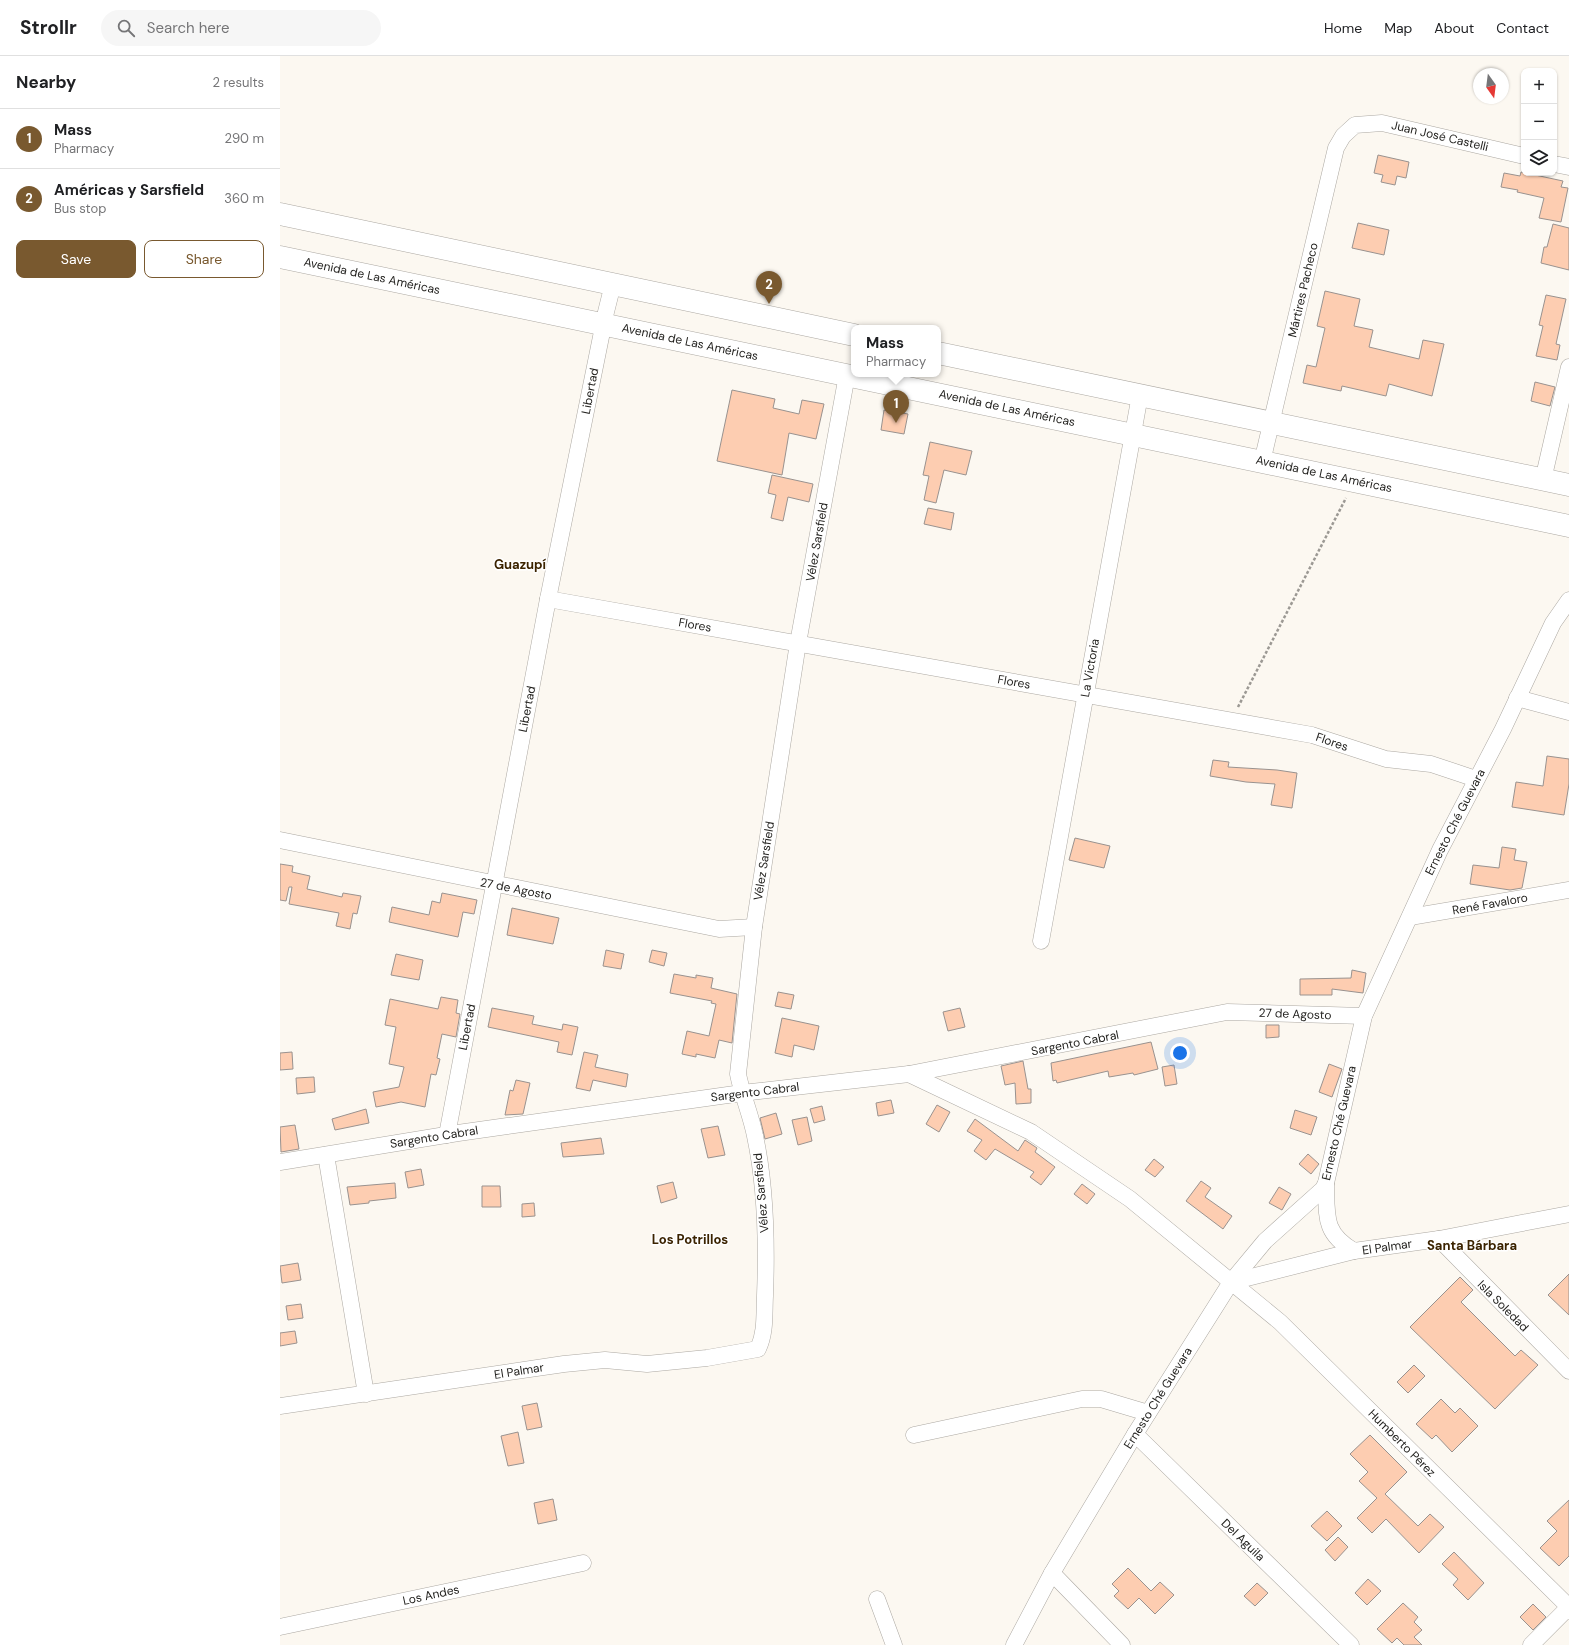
<!DOCTYPE html>
<meta charset="utf-8">
<style>
:root{--surface:#fff;--page:#f6f6f6;--text:#202124;--muted:#757577;--line:#e0e0e0;--accent:#79592f}
body{margin:0;font-family:"DM Sans",sans-serif;background:var(--page);color:var(--text)}
.controls{position:absolute;right:12px;top:12px;display:grid;overflow:hidden;border-radius:8px;box-shadow:0 1px 3px #0004}
.controls button{width:36px;height:36px;display:grid;place-items:center;padding:0;border:0;border-bottom:1px solid var(--line);background:var(--surface);color:var(--text);font:20px sans-serif}
.compass{position:absolute;left:1193px;top:12px;width:36px;height:36px;border-radius:50%;background:var(--surface);box-shadow:0 1px 3px #0004;rotate:166deg}
.you{position:absolute;left:900px;top:997px;width:14px;height:14px;margin:-10px;border:3px solid #fff;border-radius:50%;background:#1a73e8;box-shadow:0 0 0 6px #1a73e833}
.badge{display:grid;place-items:center;width:26px;height:26px;border-radius:50%;background:var(--accent);color:#fff;font-size:13px;font-weight:700}
.pin{position:absolute;translate:-50% -33px;filter:drop-shadow(0 1px 2px #0008)}
.pin::after{content:'';position:absolute;top:21px;width:14px;height:12px;background:inherit;clip-path:polygon(0 0,100% 0,50% 100%)}
.popup{position:absolute;left:571px;top:269px;width:90px;height:52px;box-sizing:border-box;display:grid;place-content:center;border-radius:8px;background:var(--surface);filter:drop-shadow(0 1px 3px #0005);font-size:13px;white-space:nowrap;color:var(--muted)}
.popup b{font-size:15px;color:var(--text)}
.popup::after{content:'';position:absolute;left:50%;top:100%;margin-left:-8px;border:8px solid transparent;border-top-color:var(--surface)}
.list{margin:0;padding:0;list-style:none}
h2{display:flex;justify-content:space-between;align-items:center;height:52px;margin:0;padding:0 16px;font-size:17px}
h2 small{font-size:13px;font-weight:400;color:var(--muted)}
.list li{display:grid;grid-template-columns:26px 1fr auto;gap:12px;align-items:center;box-sizing:border-box;height:60px;padding:0 16px;border-top:1px solid var(--line)}
.list b{display:block;font-size:15px;white-space:nowrap}
.list p{margin:0;font-size:13px;white-space:nowrap;color:var(--muted)}
.list em{font-size:13px;font-style:normal;color:var(--muted)}
.actions{display:flex;gap:8px;padding:12px 16px}
.actions a{flex:1;padding:9px 0;border:1px solid var(--accent);border-radius:8px;text-align:center;font-size:14px;color:var(--accent)}
.actions .main{background:var(--accent);color:#fff}
.icon{flex:none;width:22px;height:22px;fill:none;stroke:currentColor;stroke-width:2;stroke-linecap:round;stroke-linejoin:round}
.map{position:relative;flex:none;width:1289px;height:1589px;overflow:hidden}
header{display:flex;align-items:center;gap:24px;box-sizing:border-box;height:56px;padding:0 20px;background:var(--surface);border-bottom:1px solid var(--line)}
header strong{font-size:19px}
nav{display:flex;gap:22px;margin-inline-start:auto;font-size:14px}
.search{width:280px;height:36px;background:var(--page);display:flex;align-items:center;gap:10px;box-sizing:border-box;padding:0 14px;border-radius:22px;color:var(--muted);font-size:15px}
main{display:flex}
aside{flex:1;background:var(--surface)}
.map>svg:first-child{display:block}
</style>
<header>
<strong>Strollr</strong>
<div class="search"><svg class="icon" aria-label="search" viewBox="0 0 24 24"><circle cx="10" cy="10" r="6"/><path d="M15 15l6 6"/></svg>Search here</div>
<nav><a>Home</a><a>Map</a><a>About</a><a>Contact</a></nav>
</header>
<main>
<aside>
<h2>Nearby<small>2 results</small></h2>
<ul class="list">
<li><span class="badge">1</span><div><b>Mass</b><p>Pharmacy</p></div><em>290 m</em></li>
<li><span class="badge">2</span><div><b>Américas y Sarsfield</b><p>Bus stop</p></div><em>360 m</em></li>
</ul>
<div class="actions"><a class="main">Save</a><a>Share</a></div>
</aside>
<div class="map">
<svg width="1289" height="1589" viewBox="0 0 1289 1589">
<rect width="100%" height="100%" fill="#fcf8f1"/>
<g fill="#fdcdb1" stroke="#99928f">
<polygon points="1098,99 1129,106 1126,122 1117,120 1115,129 1101,126 1103,119 1094,117"/>
<polygon points="1241,116 1283,125 1281,131 1288,132 1281,166 1259,162 1264,142 1237,136 1238,134 1221,131 1224,117 1240,120"/>
<polygon points="1078,167 1109,174 1104,199 1072,192"/>
<polygon points="1273,168 1289,172 1289,214 1261,207 1264,191 1267,191"/>
<polygon points="1045,235 1080,243 1074,270 1093,274 1089,291 1139,303 1143,284 1164,288 1152,340 1109,328 1106,340 1062,330 1061,335 1023,327 1027,309 1036,311 1045,272 1037,270"/>
<polygon points="1266,239 1286,243 1276,288 1280,289 1277,304 1256,300 1263,270 1259,269"/>
<polygon points="1255,326 1275,331 1270,350 1251,345"/>
<polygon points="452,334 495,343 493,352 519,358 522,344 544,348 536,383 509,377 502,419 437,405"/>
<polygon points="604,354 628,358 624,378 601,374"/>
<polygon points="650,386 692,395 686,419 664,414 656,447 644,444 649,420 643,419"/>
<polygon points="492,419 533,428 529,446 508,441 503,465 491,462 496,439 488,437"/>
<polygon points="648,452 674,457 671,474 644,468"/>
<polygon points="1267,700 1289,703 1289,728 1284,759 1232,751 1236,726 1263,730"/>
<polygon points="933,704 949,706 948,711 997,714 1017,717 1012,752 991,749 995,728 966,726 930,720"/>
<polygon points="795,782 830,790 824,812 789,804"/>
<polygon points="1222,791 1236,793 1234,804 1247,806 1242,832 1230,834 1190,828 1193,809 1219,812"/>
<polygon points="0,808 13,810 12,816 30,820 27,833 62,841 63,837 81,840 77,858 73,857 70,873 56,870 59,857 9,848 12,831 9,831 6,845 0,844"/>
<polygon points="162,837 197,844 194,858 183,856 178,881 109,866 112,851 149,859 152,845 160,847"/>
<polygon points="232,852 279,862 273,888 227,879"/>
<polygon points="326,894 344,898 341,913 323,910"/>
<polygon points="372,894 387,897 384,910 369,906"/>
<polygon points="116,898 143,904 139,924 111,919"/>
<polygon points="1072,914 1086,917 1083,937 1052,933 1052,939 1020,939 1020,923 1071,922"/>
<polygon points="394,918 416,922 416,919 433,922 431,932 457,938 452,987 439,984 435,1002 416,998 416,1001 402,998 407,975 429,980 436,948 431,947 432,945 390,937"/>
<polygon points="498,936 514,939 511,953 495,950"/>
<polygon points="161,941 178,944 176,957 180,958 176,981 162,978 157,1002 160,1003 156,1019 151,1018 145,1051 121,1046 96,1051 93,1036 119,1031 124,1011 109,1008 116,971 105,969 110,943 158,953"/>
<polygon points="212,952 254,960 252,968 282,974 283,968 298,971 292,999 277,996 279,986 208,971"/>
<polygon points="680,952 685,971 668,975 663,956"/>
<polygon points="502,962 539,970 534,994 514,989 512,1001 495,997"/>
<polygon points="986,969 999,969 999,981 986,982"/>
<polygon points="871,986 878,1013 854,1019 853,1017 829,1021 828,1015 777,1027 776,1024 773,1025 771,1007"/>
<polygon points="12,996 13,1013 0,1014 0,997"/>
<polygon points="304,996 318,999 315,1011 348,1018 346,1031 313,1024 310,1035 296,1032"/>
<polygon points="743,1005 748,1033 751,1033 751,1047 736,1048 735,1027 725,1029 721,1010"/>
<polygon points="1049,1008 1062,1013 1052,1041 1039,1036"/>
<polygon points="894,1009 897,1028 885,1030 882,1011"/>
<polygon points="34,1021 35,1036 17,1038 16,1022"/>
<polygon points="236,1024 250,1027 243,1058 225,1059 230,1034 233,1035"/>
<polygon points="611,1044 614,1057 598,1060 596,1047"/>
<polygon points="657,1049 670,1056 659,1076 646,1068"/>
<polygon points="542,1050 545,1064 534,1067 530,1053"/>
<polygon points="86,1053 89,1067 55,1074 52,1063"/>
<polygon points="1015,1054 1037,1061 1031,1079 1010,1072"/>
<polygon points="496,1057 502,1078 485,1083 480,1062"/>
<polygon points="527,1061 532,1085 518,1089 512,1064"/>
<polygon points="695,1063 738,1095 745,1084 757,1092 755,1096 775,1111 761,1129 750,1121 754,1116 715,1093 706,1104 694,1095 702,1084 687,1075"/>
<polygon points="15,1069 19,1093 1,1096 0,1071"/>
<polygon points="438,1070 445,1099 428,1102 421,1073"/>
<polygon points="321,1082 324,1098 283,1101 281,1087"/>
<polygon points="1028,1098 1039,1108 1031,1118 1019,1108"/>
<polygon points="874,1103 884,1111 875,1121 865,1114"/>
<polygon points="141,1113 144,1129 128,1132 125,1116"/>
<polygon points="921,1125 931,1132 925,1141 952,1160 943,1173 906,1145"/>
<polygon points="393,1126 397,1142 381,1147 377,1130"/>
<polygon points="115,1127 116,1142 89,1145 89,1147 70,1149 67,1131"/>
<polygon points="802,1128 815,1138 807,1148 794,1138"/>
<polygon points="202,1130 220,1130 221,1151 202,1151"/>
<polygon points="999,1131 1011,1138 1002,1154 989,1147"/>
<polygon points="254,1147 255,1160 242,1161 242,1148"/>
<polygon points="18,1207 21,1224 2,1227 0,1210"/>
<polygon points="1289,1218 1289,1259 1268,1239"/>
<polygon points="1180,1221 1193,1234 1181,1246 1235,1300 1241,1294 1258,1309 1215,1353 1130,1271"/>
<polygon points="21,1248 23,1262 8,1264 6,1250"/>
<polygon points="15,1275 17,1287 0,1290 0,1277"/>
<polygon points="1134,1309 1145,1320 1128,1337 1117,1326"/>
<polygon points="1161,1343 1175,1357 1180,1352 1198,1370 1172,1396 1156,1379 1152,1383 1136,1368"/>
<polygon points="257,1347 262,1371 247,1374 242,1350"/>
<polygon points="238,1376 244,1407 228,1410 221,1380"/>
<polygon points="1090,1379 1127,1416 1105,1438 1138,1470 1150,1458 1164,1471 1139,1497 1106,1463 1092,1477 1077,1462 1097,1442 1079,1425 1088,1416 1070,1398"/>
<polygon points="273,1443 277,1464 258,1468 254,1447"/>
<polygon points="1289,1444 1289,1500 1279,1510 1260,1492 1277,1475 1267,1465"/>
<polygon points="1047,1455 1062,1470 1047,1485 1031,1470"/>
<polygon points="1058,1481 1068,1491 1055,1505 1045,1494"/>
<polygon points="1174,1496 1204,1527 1188,1544 1173,1529 1178,1523 1162,1508"/>
<polygon points="848,1512 871,1535 880,1526 894,1539 875,1558 859,1542 848,1553 834,1540 839,1535 832,1528"/>
<polygon points="1088,1523 1101,1535 1087,1549 1075,1537"/>
<polygon points="977,1527 988,1537 975,1550 964,1540"/>
<polygon points="1123,1547 1138,1561 1134,1566 1142,1574 1134,1581 1142,1589 1124,1589 1117,1582 1112,1587 1097,1573"/>
<polygon points="1253,1548 1266,1561 1253,1574 1240,1561"/>
</g>
<g fill="none" stroke-linecap="round" stroke-linejoin="round">
<g stroke="#aca8a2" stroke-width="17">
<g id="street">
<polyline points="1274,108 1289,111"/>
<polyline points="982,406 1056,92 1063,80 1075,69 1102,67 1244,100"/>
<polyline points="1263,424 1289,311"/>
<polyline points="268,543 1032,679 1106,703 1151,708 1196,723"/>
<polyline points="1237,642 1289,656"/>
<polyline points="0,784 439,873 474,871"/>
<polyline points="1130,861 1289,834"/>
<polyline points="761,885 860,339"/>
<polyline points="629,1018 751,1076 850,1143 1000,1266 1289,1551"/>
<polyline points="167,1079 268,543 326,256 333,228"/>
<polyline points="46,1099 86,1338"/>
<polyline points="0,1106 178,1077 462,1037 629,1018 947,956 1084,960"/>
<path d="M1046,1127C1047,1160 1043,1177 1074,1195"/>
<polyline points="1159,1183 1289,1315"/>
<polyline points="951,1226 1074,1195 1159,1183 1289,1158"/>
<path d="M0,1350L284,1308L325,1304L367,1308L427,1302L478,1293C486,1276 484,1258 485,1240C487,1187 486,1131 475,1080C471,1059 462,1039 458,1018L474,871L518,587L567,319"/>
<polyline points="855,1378 1071,1589"/>
<polyline points="634,1379 802,1343 821,1343 868,1357"/>
<polyline points="772,1517 842,1589"/>
<polyline points="597,1543 614,1589"/>
<polyline points="0,1571 303,1507"/>
<polyline points="734,1589 772,1517 855,1378 951,1226 985,1185 1043,1133 1046,1127 1084,960 1160,794 1223,673 1273,567 1289,544"/>
<polyline points="1251,1589 1289,1551"/>
</g>
</g>
<g stroke="#aca8a2" stroke-width="23">
<g id="secondary">
<polyline points="0,158 574,279"/>
<polyline points="0,201 1289,470"/>
<polyline points="658,297 1289,429"/>
</g>
</g>
<polyline stroke="#9c9994" stroke-width="2.5" stroke-dasharray="3 2" stroke-linecap="butt" points="958,651 1066,442"/>
<use href="#street" stroke="#fff" stroke-width="16"/>
<use href="#secondary" stroke="#fff" stroke-width="22"/>
</g>
<g text-anchor="middle" dominant-baseline="central" stroke-width="3" stroke-linejoin="round" paint-order="stroke">
<g font-size="12" fill="#242320" stroke="#fff">
<text transform="translate(1160 80) rotate(13)">Juan José Castelli</text>
<text transform="translate(92 220) rotate(12)">Avenida de Las Américas</text>
<text transform="translate(1023 234) rotate(-77)">Mártires Pacheco</text>
<text transform="translate(410 286) rotate(12)">Avenida de Las Américas</text>
<text transform="translate(310 335) rotate(-79)">Libertad</text>
<text transform="translate(727 352) rotate(12)">Avenida de Las Américas</text>
<text transform="translate(1044 418) rotate(12)">Avenida de Las Américas</text>
<text transform="translate(537 486) rotate(-80)">Vélez Sarsfield</text>
<text transform="translate(415 569) rotate(10)">Flores</text>
<text transform="translate(810 612) rotate(-80)">La Victoria</text>
<text transform="translate(734 626) rotate(10)">Flores</text>
<text transform="translate(247 653) rotate(-79)">Libertad</text>
<text transform="translate(1052 686) rotate(19)">Flores</text>
<text transform="translate(1175 766) rotate(-63)">Ernesto Ché Guevara</text>
<text transform="translate(484 805) rotate(-81)">Vélez Sarsfield</text>
<text transform="translate(236 833) rotate(11)">27 de Agosto</text>
<text transform="translate(1210 848) rotate(-10)">René Favaloro</text>
<text transform="translate(1015 958) rotate(2)">27 de Agosto</text>
<text transform="translate(187 971) rotate(-79)">Libertad</text>
<text transform="translate(795 987) rotate(-11)">Sargento Cabral</text>
<text transform="translate(475 1036) rotate(-7)">Sargento Cabral</text>
<text transform="translate(1059 1067) rotate(-77)">Ernesto Ché Guevara</text>
<text transform="translate(154 1081) rotate(-9)">Sargento Cabral</text>
<text transform="translate(481 1137) rotate(-95)">Vélez Sarsfield</text>
<text transform="translate(1107 1191) rotate(-8)">El Palmar</text>
<text transform="translate(1223 1250) rotate(45)">Isla Soledad</text>
<text transform="translate(239 1315) rotate(-9)">El Palmar</text>
<text transform="translate(878 1342) rotate(-58)">Ernesto Ché Guevara</text>
<text transform="translate(1122 1387) rotate(45)">Humberto Pérez</text>
<text transform="translate(963 1484) rotate(44)">Del Aguila</text>
<text transform="translate(151 1539) rotate(-12)">Los Andes</text>
</g>
<g font-size="13" font-weight="bold" fill="#3b2300" stroke="#fff">
<text x="240" y="508">Guazupí</text>
<text x="410" y="1183">Los Potrillos</text>
<text x="1192" y="1189">Santa Bárbara</text>
</g>
</g>
</svg>
<div class="controls">
<button>+</button>
<button>−</button>
<button><svg class="icon" aria-label="layers" viewBox="0 0 24 24"><path d="M12 4l9 5-9 5-9-5zM3 14l9 5 9-5"/></svg></button>
</div>
<svg class="compass" viewBox="-18 -18 36 36"><path d="M0-13l5 13h-10z" fill="#e53935"/><path d="M0 13l5-13h-10z" fill="#757577"/></svg>
<div class="you"></div>
<div class="pin badge" style="left:616px;top:367px">1</div>
<div class="popup"><b>Mass</b>Pharmacy</div>
<div class="pin badge" style="left:489px;top:248px">2</div>
</div>
</main>
